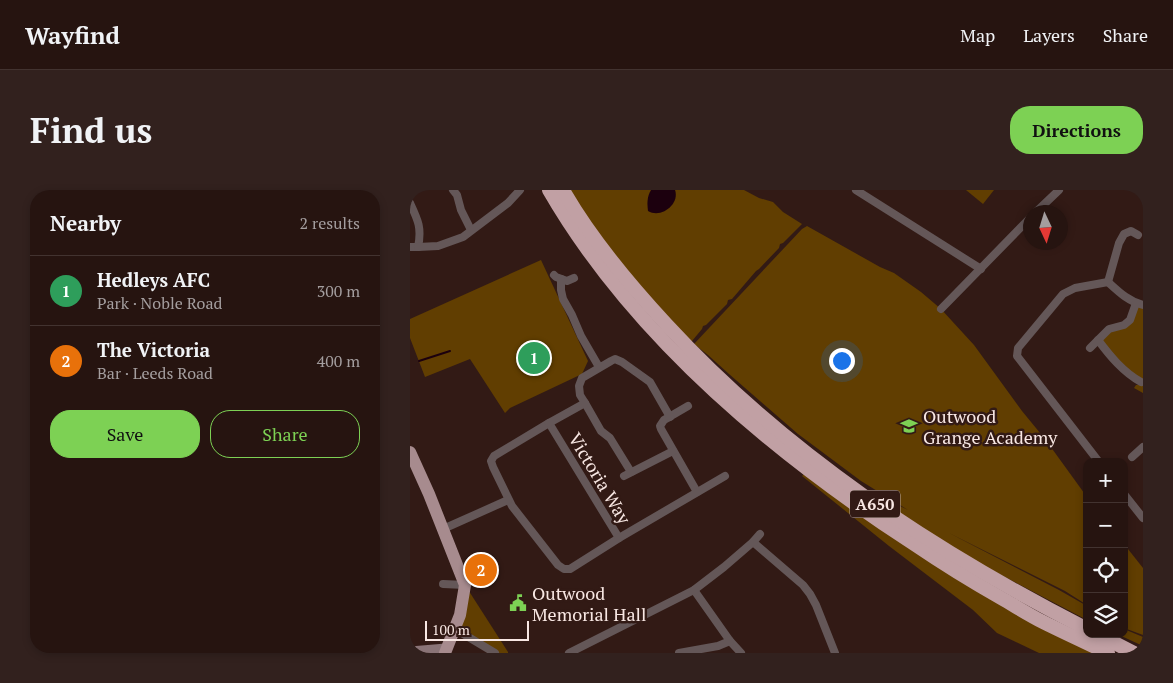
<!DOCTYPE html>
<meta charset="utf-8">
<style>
:root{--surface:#261410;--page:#32211e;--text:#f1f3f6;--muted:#a49e9f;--line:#423330;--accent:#7dd154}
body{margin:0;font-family:"PT Serif",serif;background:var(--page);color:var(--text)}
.controls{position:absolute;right:15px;bottom:15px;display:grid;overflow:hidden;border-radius:10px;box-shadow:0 2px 8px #0003}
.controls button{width:45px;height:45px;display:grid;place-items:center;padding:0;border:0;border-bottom:1px solid var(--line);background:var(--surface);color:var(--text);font:25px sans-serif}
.compass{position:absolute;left:613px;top:15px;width:45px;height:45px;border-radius:50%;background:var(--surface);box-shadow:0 2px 8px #0003;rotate:176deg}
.scale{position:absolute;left:15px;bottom:12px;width:104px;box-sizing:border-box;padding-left:5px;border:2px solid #f8e7e3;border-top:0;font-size:14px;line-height:18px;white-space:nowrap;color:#f8e7e3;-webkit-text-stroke:4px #321a15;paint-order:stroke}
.you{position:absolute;left:431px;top:170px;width:18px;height:18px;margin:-12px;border:4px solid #fff;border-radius:50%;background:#1a73e8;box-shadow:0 0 0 8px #1a73e833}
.badge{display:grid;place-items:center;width:32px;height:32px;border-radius:50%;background:var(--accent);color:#fff;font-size:16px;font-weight:700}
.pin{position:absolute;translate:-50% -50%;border:2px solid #fff;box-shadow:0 1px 5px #0006}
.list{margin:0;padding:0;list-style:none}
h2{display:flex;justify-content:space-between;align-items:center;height:65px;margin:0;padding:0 20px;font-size:21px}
h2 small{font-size:16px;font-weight:400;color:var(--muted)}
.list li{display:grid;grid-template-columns:32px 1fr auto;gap:15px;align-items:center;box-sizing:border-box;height:70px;padding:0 20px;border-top:1px solid var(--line)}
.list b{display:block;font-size:19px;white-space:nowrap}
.list p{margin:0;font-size:16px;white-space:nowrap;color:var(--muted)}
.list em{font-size:16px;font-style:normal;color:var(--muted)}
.actions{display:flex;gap:10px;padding:15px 20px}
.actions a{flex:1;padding:11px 0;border:1px solid var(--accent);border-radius:20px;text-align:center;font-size:18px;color:var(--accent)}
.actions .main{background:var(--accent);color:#111}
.icon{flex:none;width:28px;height:28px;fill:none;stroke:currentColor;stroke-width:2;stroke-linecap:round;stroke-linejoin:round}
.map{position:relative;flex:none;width:733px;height:463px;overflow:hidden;border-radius:20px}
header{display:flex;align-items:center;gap:30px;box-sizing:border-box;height:70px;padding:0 25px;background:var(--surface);border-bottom:1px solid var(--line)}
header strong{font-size:24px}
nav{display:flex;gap:28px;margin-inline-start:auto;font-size:18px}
.intro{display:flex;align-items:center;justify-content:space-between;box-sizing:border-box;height:120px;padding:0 30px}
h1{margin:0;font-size:35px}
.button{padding:12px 22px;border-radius:20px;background:var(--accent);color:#111;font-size:18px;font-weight:700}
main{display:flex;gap:30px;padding:0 30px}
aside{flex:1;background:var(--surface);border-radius:20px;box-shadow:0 2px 8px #0003}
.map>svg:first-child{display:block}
</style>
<header>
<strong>Wayfind</strong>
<nav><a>Map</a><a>Layers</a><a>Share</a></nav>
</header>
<div class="intro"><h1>Find us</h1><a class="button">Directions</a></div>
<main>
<aside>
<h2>Nearby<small>2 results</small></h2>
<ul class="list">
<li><span class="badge" style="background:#2e9e5b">1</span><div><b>Hedleys AFC</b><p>Park · Noble Road</p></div><em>300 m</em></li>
<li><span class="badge" style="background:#e8710a">2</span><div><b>The Victoria</b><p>Bar · Leeds Road</p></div><em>400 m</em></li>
</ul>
<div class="actions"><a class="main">Save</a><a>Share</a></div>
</aside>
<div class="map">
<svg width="733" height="463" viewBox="0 0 733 463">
<rect width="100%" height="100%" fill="#321a15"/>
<g fill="#613e01">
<polygon points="153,0 334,0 349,8 363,12 373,22 392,34 373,53 370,54 369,58 349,79 346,81 322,109 318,110 317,114 296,135 293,136 292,139 277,157"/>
<polygon points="556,0 584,0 573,14"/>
<polygon points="397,36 470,77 484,83 511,102 531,119 564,155 612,221 635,249 677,307 677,415 655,401 539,343 649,400 677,416 677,430 574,376 488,323 488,319 490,316 498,320 451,291 388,244 319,184 298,165 284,154 392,39"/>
<polygon points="131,70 178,171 172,184 100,218 95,223 60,169 15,187 0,148 0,129"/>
<polygon points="726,113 733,115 733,203 724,198 726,195 729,195 688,150 699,139 714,135"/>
<polygon points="398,280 691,463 629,463 587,443 563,420 479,356 392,286"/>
<polygon points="714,354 733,378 733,445 714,438"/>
<polygon points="55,395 98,462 98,463 85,463 45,439"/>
<polygon points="714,439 733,447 733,456 707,444 714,444"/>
</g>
<path fill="#1c000e" d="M241,0H265C270,14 251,29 238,21C237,13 237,7 241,0Z"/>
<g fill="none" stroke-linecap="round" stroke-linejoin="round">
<polyline stroke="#1c000e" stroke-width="2" points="9,171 40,161"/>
<g stroke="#645758" stroke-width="8">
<polyline points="43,0 47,5 51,20 61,40"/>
<polyline points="446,0 571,79"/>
<path d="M0,13C8,30 12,38 8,57H0"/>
<polyline points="626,22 649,0"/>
<polyline points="8,57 28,56 53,47 98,13 110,0"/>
<polyline points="144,85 146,87 157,91 164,88"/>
<polyline points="151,89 151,100 153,109 162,125 171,146 189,177"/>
<polyline points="698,92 709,53 714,44 721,41 728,45"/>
<path d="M698,92C709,102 718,111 733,115"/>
<polyline points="531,119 620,28"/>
<path d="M688,150C700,166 713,182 731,192"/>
<polyline points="680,158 699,139 714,135 720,130 726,113"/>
<polyline points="278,216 254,230 250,236 251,239 287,302"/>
<polygon points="139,233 209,348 160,379 154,379 148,375 102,316 83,277 81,271 84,266"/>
<polyline points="139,233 175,213"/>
<polyline points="722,267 733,257"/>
<polyline points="689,272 607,166 608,158 653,104 665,98 698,92"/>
<polyline points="221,282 200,248 191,241 175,213 170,205 169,196 172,188 201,171 205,169 212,172 240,192 260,227"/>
<polyline points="214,286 263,261"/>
<polyline points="714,304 733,328"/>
<polyline points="33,339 98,310"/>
<polyline points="209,348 315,286"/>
<polyline points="343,352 393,395 400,404 406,415 425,463"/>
<polyline points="33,394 55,395"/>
<polyline points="284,400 320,451 331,463"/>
<polyline points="45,439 85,463"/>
<polyline points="159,463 284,400 314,377 343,352 350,344"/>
<polyline points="269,463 308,456 320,451"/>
</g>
<polyline stroke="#8a7477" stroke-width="11" points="0,462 36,459"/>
<polyline stroke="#a78b8e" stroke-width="12" points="0,262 19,304 55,395 50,425 35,463"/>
<g stroke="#c1a0a4" stroke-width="14">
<path d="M139,0C224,147 364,263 504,354C532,373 561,391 591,408C605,416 619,425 633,432C655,443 677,453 698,463"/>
<path d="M153,0C181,49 218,93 257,135C375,263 522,360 677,439"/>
<polyline points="687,444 724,463"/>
</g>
</g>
<defs>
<g id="school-bare" transform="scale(1.35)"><path d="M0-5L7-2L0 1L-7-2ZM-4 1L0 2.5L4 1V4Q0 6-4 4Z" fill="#7dd154" stroke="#321a15" stroke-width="2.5" paint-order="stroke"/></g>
<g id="civic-bare" transform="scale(1.35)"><path d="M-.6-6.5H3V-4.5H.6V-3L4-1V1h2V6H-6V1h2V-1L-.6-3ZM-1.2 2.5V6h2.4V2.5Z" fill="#7dd154" stroke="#321a15" stroke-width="2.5" paint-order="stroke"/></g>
</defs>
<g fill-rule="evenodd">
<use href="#school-bare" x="499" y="236"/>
<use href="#civic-bare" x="108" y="413"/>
</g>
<g text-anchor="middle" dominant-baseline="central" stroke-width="5" stroke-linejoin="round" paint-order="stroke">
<rect fill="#321a15" stroke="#bdaaa5" stroke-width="1" x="440" y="300.5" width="50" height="27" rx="4"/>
<g font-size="16" font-weight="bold" fill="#f8e7e3">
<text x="465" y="314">A650</text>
</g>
<g font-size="18" fill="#f8e7e3" stroke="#321a15" text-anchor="start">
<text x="513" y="226">Outwood<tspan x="513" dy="21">Grange Academy</tspan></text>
<text x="122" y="403">Outwood<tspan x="122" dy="21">Memorial Hall</tspan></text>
</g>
<g font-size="18" fill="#f8e7e3" stroke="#321a15">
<text transform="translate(190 288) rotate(59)">Victoria Way</text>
</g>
</g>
</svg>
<div class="controls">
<button>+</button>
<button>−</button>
<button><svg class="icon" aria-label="locate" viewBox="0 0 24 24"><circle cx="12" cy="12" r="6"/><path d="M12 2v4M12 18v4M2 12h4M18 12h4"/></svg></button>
<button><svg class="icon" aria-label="layers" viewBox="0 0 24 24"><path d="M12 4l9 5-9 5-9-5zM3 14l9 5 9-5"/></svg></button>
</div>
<svg class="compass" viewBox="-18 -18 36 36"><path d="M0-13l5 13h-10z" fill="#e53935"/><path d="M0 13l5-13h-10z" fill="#a49e9f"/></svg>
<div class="scale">100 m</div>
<div class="you"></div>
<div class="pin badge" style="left:124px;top:168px;background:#2e9e5b">1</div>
<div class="pin badge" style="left:71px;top:380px;background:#e8710a">2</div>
</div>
</main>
